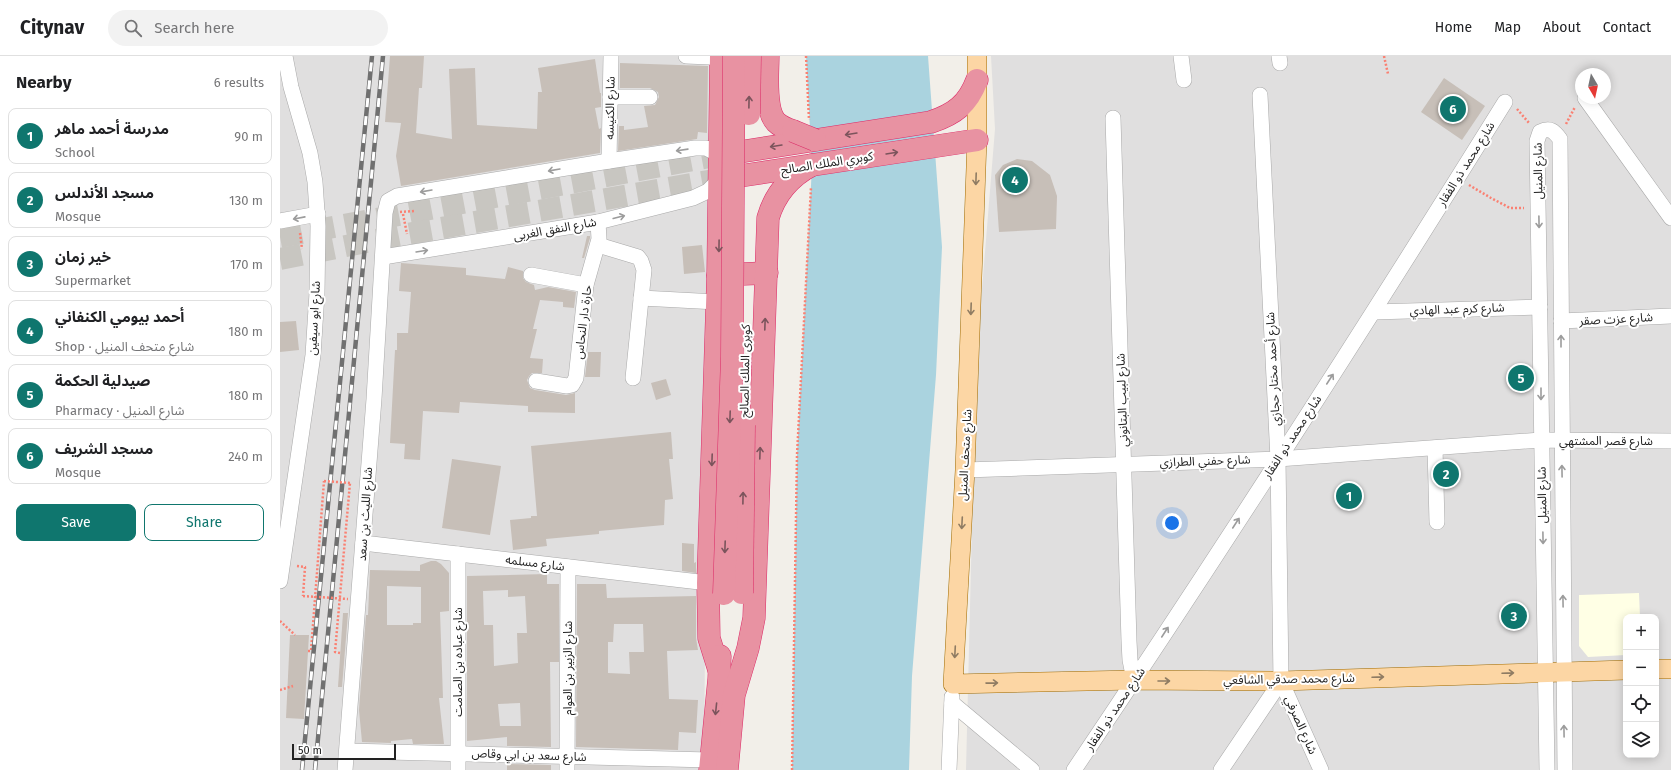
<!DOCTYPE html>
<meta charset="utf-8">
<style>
:root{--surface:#fff;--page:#f2f2f2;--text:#202124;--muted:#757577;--line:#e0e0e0;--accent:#0f766e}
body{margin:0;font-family:"Fira Sans","Noto Sans Arabic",sans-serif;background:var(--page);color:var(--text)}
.controls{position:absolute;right:12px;bottom:12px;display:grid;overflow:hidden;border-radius:8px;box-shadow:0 2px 10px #0003}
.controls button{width:36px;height:36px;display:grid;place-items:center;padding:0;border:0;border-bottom:1px solid var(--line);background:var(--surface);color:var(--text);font:20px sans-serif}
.compass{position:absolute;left:1295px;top:12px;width:36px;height:36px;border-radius:50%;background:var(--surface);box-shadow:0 2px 10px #0003;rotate:171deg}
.scale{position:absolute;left:12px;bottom:10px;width:104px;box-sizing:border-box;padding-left:4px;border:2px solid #222;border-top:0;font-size:11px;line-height:14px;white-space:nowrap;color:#222;-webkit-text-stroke:3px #fff;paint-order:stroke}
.you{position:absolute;left:892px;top:467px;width:14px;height:14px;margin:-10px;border:3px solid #fff;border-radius:50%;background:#1a73e8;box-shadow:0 0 0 6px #1a73e833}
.badge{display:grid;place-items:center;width:26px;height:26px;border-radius:50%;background:var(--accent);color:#fff;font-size:13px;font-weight:700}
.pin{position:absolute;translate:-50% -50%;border:2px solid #fff;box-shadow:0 1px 4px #0006}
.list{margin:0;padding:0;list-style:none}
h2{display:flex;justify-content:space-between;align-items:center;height:52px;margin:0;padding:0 16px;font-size:17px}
h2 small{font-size:13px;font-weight:400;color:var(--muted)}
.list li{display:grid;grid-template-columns:26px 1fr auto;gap:12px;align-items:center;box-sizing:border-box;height:56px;margin:0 8px 8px;padding:0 8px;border:1px solid var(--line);border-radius:8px}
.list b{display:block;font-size:15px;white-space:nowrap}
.list p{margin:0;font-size:13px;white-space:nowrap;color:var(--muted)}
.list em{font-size:13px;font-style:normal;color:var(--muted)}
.actions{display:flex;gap:8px;padding:12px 16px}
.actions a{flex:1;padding:9px 0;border:1px solid var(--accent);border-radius:8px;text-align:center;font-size:14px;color:var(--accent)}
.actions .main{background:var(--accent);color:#fff}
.icon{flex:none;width:22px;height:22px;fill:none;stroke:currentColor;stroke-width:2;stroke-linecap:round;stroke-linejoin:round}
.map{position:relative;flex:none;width:1391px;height:714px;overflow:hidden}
header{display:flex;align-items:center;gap:24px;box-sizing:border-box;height:56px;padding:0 20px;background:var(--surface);border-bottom:1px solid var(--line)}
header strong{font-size:19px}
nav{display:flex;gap:22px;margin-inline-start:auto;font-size:14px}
.search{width:280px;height:36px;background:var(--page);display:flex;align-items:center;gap:10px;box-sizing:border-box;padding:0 14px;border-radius:22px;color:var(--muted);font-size:15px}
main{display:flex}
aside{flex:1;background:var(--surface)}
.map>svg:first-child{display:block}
</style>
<header>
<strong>Citynav</strong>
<div class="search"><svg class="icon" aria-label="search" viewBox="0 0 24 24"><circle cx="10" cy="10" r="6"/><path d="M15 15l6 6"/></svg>Search here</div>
<nav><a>Home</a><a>Map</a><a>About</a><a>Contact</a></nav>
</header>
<main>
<aside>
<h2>Nearby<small>6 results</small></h2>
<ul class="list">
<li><span class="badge">1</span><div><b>مدرسة أحمد ماهر</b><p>School</p></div><em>90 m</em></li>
<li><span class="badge">2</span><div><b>مسجد الأندلس</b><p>Mosque</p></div><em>130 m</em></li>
<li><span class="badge">3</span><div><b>خير زمان</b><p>Supermarket</p></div><em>170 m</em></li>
<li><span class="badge">4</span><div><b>أحمد بيومي الكنفاني</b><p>Shop · شارع متحف المنيل</p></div><em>180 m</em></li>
<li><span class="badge">5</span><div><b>صيدلية الحكمة</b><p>Pharmacy · شارع المنيل</p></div><em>180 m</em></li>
<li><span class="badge">6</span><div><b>مسجد الشريف</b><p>Mosque</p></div><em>240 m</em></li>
</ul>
<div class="actions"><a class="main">Save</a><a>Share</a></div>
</aside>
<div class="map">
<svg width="1391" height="714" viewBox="0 0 1391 714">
<rect width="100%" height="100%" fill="#f2efe9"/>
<g fill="#e0dfdf" fill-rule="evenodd">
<polygon points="0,0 433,0 427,331 424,714 0,714"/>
<path d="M711,0H1391V714H686L696,307L715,73ZM1301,18H1325V42H1301ZM1346,561H1376V699H1346Z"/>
</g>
<polygon fill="#ffffe5" points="1359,537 1360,561 1346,561 1346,599 1308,601 1299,590 1299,539"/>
<polygon fill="#aad3df" points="526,0 648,0 662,191 656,319 632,620 629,714 512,714 517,399 532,110"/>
<g fill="#c7bfb8" fill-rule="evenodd">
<polygon points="110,0 144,0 142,32 139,32 136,77 172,83 169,13 195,12 197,69 257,73 258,36 262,36 258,12 315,3 320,37 321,37 321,51 315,52 319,73 321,72 320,97 121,130 116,100 121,67 105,66"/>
<polygon points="340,7 428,10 427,77 418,76 417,83 338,95 339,70 344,70 344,74 368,71 364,50 375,49 379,41 378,36 370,32 340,32"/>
<polygon points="1164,22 1205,50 1182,84 1141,56"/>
<polygon points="737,103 752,105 770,119 777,140 776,173 719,176 715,119 723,109"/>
<polygon points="307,180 310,180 310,182 304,202 302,202"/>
<polygon points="422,189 425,216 404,218 402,191"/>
<polygon points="121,207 186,212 186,219 225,223 228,211 243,215 243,222 246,226 254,229 255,234 268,231 296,236 294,252 283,251 283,246 260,244 253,273 257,273 250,302 263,303 262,317 252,317 249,320 247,324 250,332 255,334 286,339 295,337 295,357 248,356 248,350 180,346 179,357 143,355 140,404 124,403 125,388 110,387 115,294 117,294 117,277 128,277 131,236 119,235"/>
<polygon points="16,265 19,294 0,296 0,266"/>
<polygon points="308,296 321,296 320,321 305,321"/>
<polygon points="386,323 391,339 376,344 371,327"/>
<polygon points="391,376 393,403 389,403 393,443 385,444 384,469 319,475 319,478 266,483 267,490 233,494 230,464 251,462 251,460 257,460 251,390"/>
<polygon points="172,403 221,410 210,479 162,472"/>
<polygon points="402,487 414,488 414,507 416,506 416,517 402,515"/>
<path d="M151,505H156L161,508L169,517V555L160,556L163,642H159L164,688H133L132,683L111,685V687L82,686L79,654L86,559H88L90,514L140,515V509ZM107,530L141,531V567H133V569H107Z"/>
<path d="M267,518V528H279V606H270L271,691L227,690V681L187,685V520ZM228,534V541L245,540L247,577H237L238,607L214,610L213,569H204L203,535ZM240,647L241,670H220L218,648Z"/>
<path d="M297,528H326L327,542L416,540V582L418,594L387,595L389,643L418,644L416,677L399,676L398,694L296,691ZM334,568H363L364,596H349L350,618L328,617V586H333Z"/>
<polygon points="63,557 68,557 62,631 58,631"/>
<polygon points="10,579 29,579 24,663 6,662"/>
<polygon points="227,708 271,709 271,714 227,714"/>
</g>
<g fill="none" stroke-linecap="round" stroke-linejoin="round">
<g stroke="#c8c6c1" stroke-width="22" stroke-dasharray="22 11" stroke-linecap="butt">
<polyline points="0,181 440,99"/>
<polyline points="0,203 127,178 440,123"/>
</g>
<g stroke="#a9a9a9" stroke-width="16">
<g id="minor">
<polyline points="406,0 430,1 441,3"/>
<polyline points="901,0 904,24"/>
<polyline points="999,0 1000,7"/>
<polyline points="330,41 370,41"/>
<polyline points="1305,42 1391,162"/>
<polyline points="833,62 849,585 850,604 854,624"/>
<polyline points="329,105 331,0"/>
<polyline points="0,165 38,158"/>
<polyline points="318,189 358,201 361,205 364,214 353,322"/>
<polyline points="103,201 318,166 413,142 428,135 440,123"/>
<polyline points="251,219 306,229"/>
<polyline points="361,242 437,246"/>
<polyline points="1094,256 1260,251"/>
<polyline points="1281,265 1391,260"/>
<polyline points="256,325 287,330 292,329 296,322 306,229 319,183 318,166"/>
<polyline points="1155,392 1157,466"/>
<polyline points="685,414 998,403 1261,384 1391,385"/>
<polyline points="83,487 428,527"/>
<polyline points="178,498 178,714"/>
<polyline points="0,525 33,299 37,237 38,170 35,126 30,97 11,31 5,0"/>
<polyline points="1001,625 1041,714"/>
<polyline points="672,647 752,714"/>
<polyline points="67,695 430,704"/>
<polyline points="65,714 94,343 105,157 108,145 117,140 329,105 415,92 426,92 440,99"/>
<polyline points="287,714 288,511"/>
<polyline points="669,714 672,641"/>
<path d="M794,714C942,494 1085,271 1225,46"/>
<polyline points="941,714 1001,625 998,403 980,39"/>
<path d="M1267,714L1257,85L1260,76C1270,71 1274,75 1280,83L1285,714"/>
</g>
</g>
<g stroke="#a06b00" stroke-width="20">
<g id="major">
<polyline points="697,0 697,84 685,414 673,628 854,624 1001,625 1346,614"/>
<polyline points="1376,613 1391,613"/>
</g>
</g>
<g stroke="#dc2a67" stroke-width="23">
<g id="highway">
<path d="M488,0C488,17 484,53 496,66C500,70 507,73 513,75"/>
<path d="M440,99L651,66C675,58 688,48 697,24"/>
<polyline points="440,123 697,84"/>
<polyline points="438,219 487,217"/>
<polyline points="439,614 429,582 428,527 438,219 441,0"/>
<polyline points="430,714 439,623 440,600"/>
<path d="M447,714L454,639L468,592L474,562L488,162C495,138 509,121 532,109"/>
</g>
</g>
<g stroke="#fa8072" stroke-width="2.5" stroke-dasharray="2 2" stroke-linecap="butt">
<polyline points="526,0 529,64"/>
<polyline points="1104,0 1108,18"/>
<polyline points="1237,53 1249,67"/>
<polyline points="1286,68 1295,51"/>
<polyline points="1189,129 1211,142 1230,152 1244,152"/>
<polyline points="120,156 135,155"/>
<polyline points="123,158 127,178"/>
<polyline points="20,177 22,193"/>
<polyline points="17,510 25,511 23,540"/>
<polyline points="0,565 15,579"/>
<polyline points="28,595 31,595 44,425"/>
<polyline points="60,597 55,596 70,427"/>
<polyline points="0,634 13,630"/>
<polyline points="512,714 517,399 531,131"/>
</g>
<use href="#minor" stroke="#fff" stroke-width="15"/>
<use href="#major" stroke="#fcd6a4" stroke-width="19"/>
<use href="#highway" stroke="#e892a2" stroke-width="22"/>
<g stroke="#707070" stroke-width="4.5">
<g id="rail">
<polyline points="22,714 92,0"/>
<polyline points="35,714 103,0"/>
</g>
</g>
<use href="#rail" stroke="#fff" stroke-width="3" stroke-dasharray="9" stroke-linecap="butt"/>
<g stroke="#dc2a67" stroke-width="23" stroke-linecap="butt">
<g id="highway-bridge">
<polyline points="469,58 470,0"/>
<polyline points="513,75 535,84"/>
<polyline points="462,537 464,369"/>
<polyline points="444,538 452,301 454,0"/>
</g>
</g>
<g stroke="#fa8072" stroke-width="2.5" stroke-dasharray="2 2" stroke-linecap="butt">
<polyline points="44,425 70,427"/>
<polyline points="23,540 68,543"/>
</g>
<use href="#highway-bridge" stroke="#e892a2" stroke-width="22"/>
</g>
<defs><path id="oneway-shaft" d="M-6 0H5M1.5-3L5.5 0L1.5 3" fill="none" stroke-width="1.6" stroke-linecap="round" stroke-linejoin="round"/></defs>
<g stroke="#7b545c">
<use href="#oneway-shaft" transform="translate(469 46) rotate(-89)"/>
<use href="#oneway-shaft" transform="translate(571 78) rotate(171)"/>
<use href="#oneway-shaft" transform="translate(496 90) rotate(171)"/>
<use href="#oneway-shaft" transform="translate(612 97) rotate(-9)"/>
<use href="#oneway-shaft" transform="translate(439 190) rotate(91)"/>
<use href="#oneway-shaft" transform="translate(485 268) rotate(-88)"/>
<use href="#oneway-shaft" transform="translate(450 361) rotate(92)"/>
<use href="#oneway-shaft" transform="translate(480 397) rotate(-88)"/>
<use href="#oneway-shaft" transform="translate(432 404) rotate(92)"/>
<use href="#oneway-shaft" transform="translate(463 442) rotate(-89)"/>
<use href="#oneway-shaft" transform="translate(445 491) rotate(92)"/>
<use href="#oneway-shaft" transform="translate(436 653) rotate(96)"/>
</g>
<g stroke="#9c9c9c">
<use href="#oneway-shaft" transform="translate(402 94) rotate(172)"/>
<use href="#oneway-shaft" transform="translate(274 114) rotate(170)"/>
<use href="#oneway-shaft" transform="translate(146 135) rotate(170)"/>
<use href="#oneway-shaft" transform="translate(339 161) rotate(-14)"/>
<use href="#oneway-shaft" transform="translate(19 162) rotate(169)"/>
<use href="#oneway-shaft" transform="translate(1259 166) rotate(89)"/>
<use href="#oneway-shaft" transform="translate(142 195) rotate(-9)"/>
<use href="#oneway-shaft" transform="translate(1281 285) rotate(-90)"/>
<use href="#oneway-shaft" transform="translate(1050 323) rotate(-57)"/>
<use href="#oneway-shaft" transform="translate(1261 338) rotate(90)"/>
<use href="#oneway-shaft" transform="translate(1282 415) rotate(-91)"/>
<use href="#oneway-shaft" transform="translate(956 467) rotate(-57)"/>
<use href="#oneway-shaft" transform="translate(1263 482) rotate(89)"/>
<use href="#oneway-shaft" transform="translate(1283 545) rotate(-91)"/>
<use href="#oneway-shaft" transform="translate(885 576) rotate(-57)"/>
<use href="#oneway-shaft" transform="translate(1284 675) rotate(-91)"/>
</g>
<g stroke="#8f7c63">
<use href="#oneway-shaft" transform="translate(696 123) rotate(92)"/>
<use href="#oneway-shaft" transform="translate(691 253) rotate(92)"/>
<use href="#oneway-shaft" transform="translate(682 467) rotate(93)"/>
<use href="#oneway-shaft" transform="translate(675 596) rotate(93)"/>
<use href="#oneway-shaft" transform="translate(1228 617) rotate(-2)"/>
<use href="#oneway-shaft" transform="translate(1098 621) rotate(-2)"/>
<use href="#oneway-shaft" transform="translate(884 625)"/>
<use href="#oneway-shaft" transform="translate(712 627) rotate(-1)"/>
</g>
<g text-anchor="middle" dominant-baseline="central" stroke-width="4" stroke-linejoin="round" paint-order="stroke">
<g font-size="12" fill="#222" stroke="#fff">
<text transform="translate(330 52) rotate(-89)">شارع الكنيسه</text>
<text transform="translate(547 107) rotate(-9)">كوبري الملك الصالح</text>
<text transform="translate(1186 108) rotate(-58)">شارع محمد ذو الفقار</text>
<text transform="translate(1258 115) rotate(-91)">شارع المنيل</text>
<text transform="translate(275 173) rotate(-10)">شارع النفق الغربى</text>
<text transform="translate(1177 253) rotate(-2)">شارع كرم عبد الهادي</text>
<text transform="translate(34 262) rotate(-87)">شارع ابو سيفين</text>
<text transform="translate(1336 263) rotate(-3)">شارع عزت صقر</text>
<text transform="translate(303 266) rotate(-83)">حارة دار النحاس</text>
<text transform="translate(993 313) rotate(-93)">شارع أحمد مختار حجازي</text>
<text transform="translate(465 315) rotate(-89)">كوبرى الملك الصالح</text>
<text transform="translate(842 344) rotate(-92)">شارع لبيب البتانوني</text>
<text transform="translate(1012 381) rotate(-57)">شارع محمد ذو الفقار</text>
<text x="1326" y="385">شارع قصر المشتهي</text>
<text transform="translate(685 399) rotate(-87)">شارع متحف المنيل</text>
<text transform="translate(925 405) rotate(-2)">شارع حفني الطرازي</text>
<text transform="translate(1262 439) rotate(-91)">شارع المنيل</text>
<text transform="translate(85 458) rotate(-86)">شارع الليث بن سعد</text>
<text transform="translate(255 507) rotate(7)">شارع مسلمه</text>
<text transform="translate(178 606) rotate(-90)">شارع عباده بن الصامت</text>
<text transform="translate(288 612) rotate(-90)">شارع الزبير بن العوام</text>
<text transform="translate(1009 623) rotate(-1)">شارع محمد صدقي الشافعي</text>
<text transform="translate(835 653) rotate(-56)">شارع محمد ذو الفقار</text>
<text transform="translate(1021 669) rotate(66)">شارع الصرفي</text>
<text transform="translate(249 699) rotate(2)">شارع سعد بن ابي وقاص</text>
</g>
</g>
</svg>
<div class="controls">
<button>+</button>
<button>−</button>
<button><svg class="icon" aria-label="locate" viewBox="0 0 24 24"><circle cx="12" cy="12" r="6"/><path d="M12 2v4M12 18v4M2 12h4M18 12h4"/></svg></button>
<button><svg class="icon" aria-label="layers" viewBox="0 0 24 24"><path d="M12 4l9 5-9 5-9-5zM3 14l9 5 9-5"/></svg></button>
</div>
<svg class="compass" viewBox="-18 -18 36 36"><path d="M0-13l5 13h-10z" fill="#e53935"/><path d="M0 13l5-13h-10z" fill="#757577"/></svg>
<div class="scale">50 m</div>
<div class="you"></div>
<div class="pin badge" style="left:1069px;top:440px">1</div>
<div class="pin badge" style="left:1166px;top:418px">2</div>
<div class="pin badge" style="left:1234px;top:560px">3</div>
<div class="pin badge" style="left:735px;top:124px">4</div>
<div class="pin badge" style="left:1241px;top:322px">5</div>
<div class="pin badge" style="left:1173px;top:53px">6</div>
</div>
</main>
